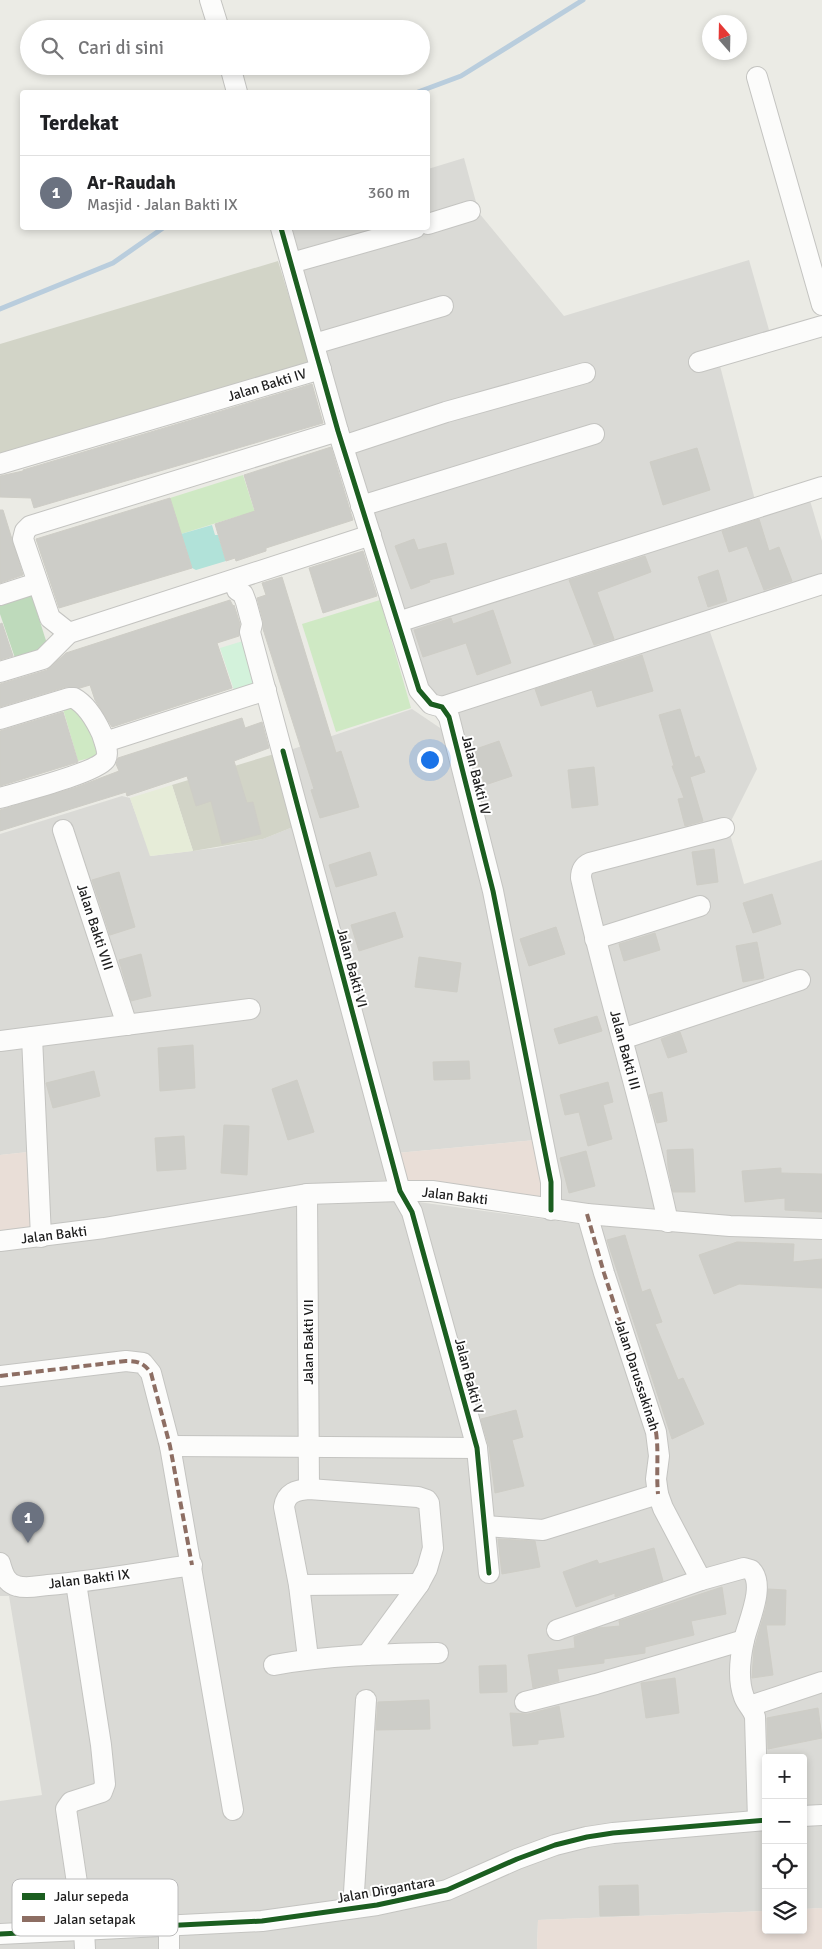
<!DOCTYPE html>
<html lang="id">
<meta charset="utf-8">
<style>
:root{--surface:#fff;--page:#f6f6f6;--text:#202124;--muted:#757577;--line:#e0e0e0;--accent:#ea580c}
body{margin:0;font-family:Signika,sans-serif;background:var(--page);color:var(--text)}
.controls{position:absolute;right:15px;bottom:15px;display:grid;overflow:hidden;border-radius:5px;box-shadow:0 2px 8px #0003}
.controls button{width:45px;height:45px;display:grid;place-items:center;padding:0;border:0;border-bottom:1px solid var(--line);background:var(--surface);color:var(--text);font:25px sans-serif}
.compass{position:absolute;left:702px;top:15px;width:45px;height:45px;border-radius:50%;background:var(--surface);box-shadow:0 2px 8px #0003;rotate:340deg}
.you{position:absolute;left:429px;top:759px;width:18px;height:18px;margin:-12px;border:4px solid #fff;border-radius:50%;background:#1a73e8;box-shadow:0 0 0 8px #1a73e833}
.badge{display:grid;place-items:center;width:32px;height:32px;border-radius:50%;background:var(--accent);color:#fff;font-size:16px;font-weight:700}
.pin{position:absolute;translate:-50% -41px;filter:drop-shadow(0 1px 2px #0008)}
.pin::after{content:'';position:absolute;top:26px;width:18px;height:15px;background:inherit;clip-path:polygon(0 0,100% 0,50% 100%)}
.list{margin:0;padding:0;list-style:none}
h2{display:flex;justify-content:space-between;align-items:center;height:65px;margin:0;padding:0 20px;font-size:21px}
h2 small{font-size:16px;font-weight:400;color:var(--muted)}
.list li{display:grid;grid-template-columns:32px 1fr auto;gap:15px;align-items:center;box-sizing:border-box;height:75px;padding:0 20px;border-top:1px solid var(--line)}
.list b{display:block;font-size:19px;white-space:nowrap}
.list p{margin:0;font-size:16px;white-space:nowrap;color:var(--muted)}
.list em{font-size:16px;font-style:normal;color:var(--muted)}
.icon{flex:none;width:28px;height:28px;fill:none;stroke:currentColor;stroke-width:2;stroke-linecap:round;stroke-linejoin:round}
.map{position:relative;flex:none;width:822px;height:1949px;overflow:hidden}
.search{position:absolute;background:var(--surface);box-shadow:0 2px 8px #0003;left:20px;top:20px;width:410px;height:55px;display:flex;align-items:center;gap:12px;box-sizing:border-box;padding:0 18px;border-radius:28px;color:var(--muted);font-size:19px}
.panel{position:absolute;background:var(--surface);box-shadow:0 2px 8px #0003;left:20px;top:90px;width:410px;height:140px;border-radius:5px}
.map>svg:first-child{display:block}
</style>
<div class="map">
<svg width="822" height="1949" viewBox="0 0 822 1949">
<rect width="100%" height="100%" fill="#ebebe5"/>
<g fill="#dadad6">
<polygon points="464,158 479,213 564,316 749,260 773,344 719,362 756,504 806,487 822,541 822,587 707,623 757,769 728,827 744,884 822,860 822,1220 648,1212 559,1204 452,711 423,684 386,565 292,228 428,228 428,169"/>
<polygon points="412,709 449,734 498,953 536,1140 397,1153 287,751"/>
<polygon points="122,796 130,798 151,856 216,848 263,839 293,827 388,1180 299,1186 33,1229 28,1152 0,1155 0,834"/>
<polygon points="313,1198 389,1198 579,1224 822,1234 822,1908 803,1909 803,1758 766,1758 766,1911 538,1920 537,1949 0,1949 0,1801 42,1795 9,1596 0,1596 0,1247"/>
</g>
<g fill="#e9ded7">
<polygon points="536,1140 546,1199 405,1185 397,1153"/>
<polygon points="28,1152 33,1229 0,1230 0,1155"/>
<polygon points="822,1908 822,1949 537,1949 538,1920 766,1911 766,1930 803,1930 803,1909"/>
</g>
<g fill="#d2d4c7">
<polygon points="278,261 310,364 0,457 0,344"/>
<polygon points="274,754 293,827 263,839 193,851 172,785"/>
</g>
<polygon fill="#e6ecd8" points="172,785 193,851 150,856 130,798"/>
<g fill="#cfe9c4">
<polygon points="243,475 257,519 242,515 181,534 170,498"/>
<polygon points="380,600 411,708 336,732 302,624"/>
<polygon points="73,706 81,711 99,751 94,757 78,761 63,709"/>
</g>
<polygon fill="#bedabb" points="30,590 48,647 15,658 0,614 0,600"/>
<polygon fill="#d3f2db" points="243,641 256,683 234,690 220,648"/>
<polygon fill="#b1e2d9" points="212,525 215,535 218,535 226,561 196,570 192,568 181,534"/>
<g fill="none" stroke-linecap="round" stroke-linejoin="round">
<g stroke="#b9cddd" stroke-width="5">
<polyline points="418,92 461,76 583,0"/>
<polyline points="0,309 113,263 163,228"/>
</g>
</g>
<g fill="#cdcdc8" stroke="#cecdc6">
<polygon points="312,384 323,423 34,508 31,498 0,497 0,476 23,471 23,470"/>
<polygon points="331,447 353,520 266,548 266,551 236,561 235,558 226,561 215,524 255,511 244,475"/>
<polygon points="697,448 710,490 663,505 650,462"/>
<polygon points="170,498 192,568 59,608 36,539"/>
<polygon points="0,510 3,510 23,575 0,583"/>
<polygon points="759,519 769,551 779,547 792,581 764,590 747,546 729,552 722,531"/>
<polygon points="414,539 418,550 446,543 454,574 429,580 430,582 411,589 395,546"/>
<polygon points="363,551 377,596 323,613 309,568"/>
<polygon points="645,556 651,572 597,592 614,639 594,645 569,580"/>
<polygon points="718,570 727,601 708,607 698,577"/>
<polygon points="282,577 336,753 341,751 359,807 320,818 311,790 314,789 263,629 263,621 257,598 266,595 262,583"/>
<polygon points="230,600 233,606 234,605 240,624 239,636 217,643 232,688 112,727 95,700 90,685 80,688 66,687 0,707 0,684 47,670 66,653"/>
<polygon points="493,610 511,663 477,675 466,643 423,657 414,630 451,618 453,624"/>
<polygon points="2,623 13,656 0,660 0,624"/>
<polygon points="642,655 653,691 597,707 592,690 541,706 535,689"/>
<polygon points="680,709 695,758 699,756 705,772 690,777 703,821 685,826 678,799 684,798 672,766 674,766 659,715"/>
<polygon points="63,712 78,762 0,786 0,731"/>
<polygon points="242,718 245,728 262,722 269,748 234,761 247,803 253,802 261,834 222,844 211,801 196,806 187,776 127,796 126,792 0,831 0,810 77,787 119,771 116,764 118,758"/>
<polygon points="499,741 512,776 485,785 473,750"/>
<polygon points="594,767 598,805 572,808 568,770"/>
<polygon points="714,849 718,882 697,885 692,852"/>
<polygon points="370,852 377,875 336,887 329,865"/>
<polygon points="119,872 135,927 110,935 92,880"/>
<polygon points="772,894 781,924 753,933 743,903"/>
<polygon points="395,912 403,937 359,951 351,925"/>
<polygon points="556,927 565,954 529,966 520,939"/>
<polygon points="655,933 660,950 624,961 619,944"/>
<polygon points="757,942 764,978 743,982 736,946"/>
<polygon points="141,954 151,996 131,1001 119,960"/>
<polygon points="419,957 461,963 457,992 415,987"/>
<polygon points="597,1016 602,1031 559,1044 554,1029"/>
<polygon points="680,1032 687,1052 668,1058 661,1039"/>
<polygon points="193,1045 195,1088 160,1091 158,1048"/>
<polygon points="469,1061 470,1079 434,1080 433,1062"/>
<polygon points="94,1071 100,1096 53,1108 46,1083"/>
<polygon points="297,1080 314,1132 288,1140 272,1089"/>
<polygon points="608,1082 613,1102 603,1105 612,1139 588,1146 579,1112 565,1115 560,1095"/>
<polygon points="662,1092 667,1121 657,1123 649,1095"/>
<polygon points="224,1125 249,1126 247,1175 221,1173"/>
<polygon points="184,1136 186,1169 157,1171 155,1138"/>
<polygon points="693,1149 695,1192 673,1192 668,1167 667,1150"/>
<polygon points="586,1151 595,1186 569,1193 560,1158"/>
<polygon points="781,1168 781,1173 822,1174 822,1212 785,1210 785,1198 745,1202 742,1171"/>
<polygon points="625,1235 642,1292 650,1289 662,1322 655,1324 678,1380 683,1378 704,1424 672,1439 607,1240"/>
<polygon points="737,1242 794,1244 793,1262 822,1259 822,1288 739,1284 714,1294 699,1255"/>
<polygon points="516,1410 523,1437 512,1440 524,1486 495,1493 489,1447 481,1419"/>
<polygon points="498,1539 535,1541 540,1567 502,1574"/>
<polygon points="654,1548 663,1581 615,1597 615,1593 576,1607 563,1572 597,1560 599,1564"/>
<polygon points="722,1587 726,1614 691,1621 694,1635 645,1647 645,1653 604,1659 604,1663 557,1669 559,1681 533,1688 528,1655 575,1648 574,1637 598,1628 620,1626 619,1621"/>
<polygon points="768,1589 786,1590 785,1625 766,1625 773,1675 752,1678 754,1649 766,1607"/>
<polygon points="506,1665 507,1692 480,1693 479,1666"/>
<polygon points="675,1678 679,1713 646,1718 641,1683"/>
<polygon points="429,1700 430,1729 376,1730 378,1702"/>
<polygon points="559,1706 564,1737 538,1740 538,1744 513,1746 510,1713 528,1714"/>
<polygon points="818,1708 822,1738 768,1749 767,1718"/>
<polygon points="638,1885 639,1915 600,1916 599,1886"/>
</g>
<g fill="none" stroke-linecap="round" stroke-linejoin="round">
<g stroke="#c4c4c1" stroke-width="22">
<g id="minor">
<polyline points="210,0 219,29"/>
<polyline points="230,66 237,92"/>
<polyline points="757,77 822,305"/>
<polyline points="428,224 470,211"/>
<polyline points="281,228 338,431 419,690 431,704 442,707 449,717 493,891 551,1182 551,1210"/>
<polyline points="291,263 415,228"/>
<polyline points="314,344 443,306"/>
<polyline points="699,362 822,326"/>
<polyline points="343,446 446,412 585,373"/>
<polyline points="0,464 321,369"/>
<polyline points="361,506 594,434"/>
<polyline points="234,580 237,590 243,594 246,602 252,624 250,632 400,1191 412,1212 477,1448 489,1573"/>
<polyline points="0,595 37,583"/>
<polyline points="398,622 822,487"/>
<polyline points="69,633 50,618 23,539 25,531 30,526 338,431"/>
<polyline points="0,672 43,659 69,633 371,535"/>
<polyline points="442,707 822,584"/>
<path d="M0,719L69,698H74C87,705 96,721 102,734C104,741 110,754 105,760C95,773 20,792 0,798"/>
<polyline points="105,742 266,690"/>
<polyline points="63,830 127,1025"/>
<polyline points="595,939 700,906"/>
<polyline points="32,1037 41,1237"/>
<polyline points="622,1039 800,980"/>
<polyline points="0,1041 250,1009"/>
<polyline points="307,1194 309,1489"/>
<path d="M587,1214L604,1273L656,1432L659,1456L656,1479L658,1494L663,1508L701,1580L744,1568L751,1570C766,1585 748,1622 744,1640C740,1658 737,1679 744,1697C747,1705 753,1709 755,1717L758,1820"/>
<path d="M668,1222C643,1106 607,993 581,878C581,870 583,866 590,863L724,828"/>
<polyline points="0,1241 104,1228 307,1194 400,1191 432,1191 587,1214 730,1226 822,1229"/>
<polyline points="0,1376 126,1361 143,1363 151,1373 170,1446 233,1810"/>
<polyline points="170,1446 477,1448"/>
<polyline points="485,1526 543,1530 658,1494"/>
<path d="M0,1563C3,1574 6,1583 17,1586C27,1589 38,1586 48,1585C96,1581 144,1572 192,1565"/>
<polyline points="76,1583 101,1745 105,1784 102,1792 71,1802 66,1809 84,1930 85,1949"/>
<polyline points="299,1585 419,1584"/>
<polyline points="557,1630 701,1580"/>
<path d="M308,1658L299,1585L284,1507C286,1493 296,1490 309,1489L418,1497L427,1500L429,1503L433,1548L427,1569L419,1584L367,1655"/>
<path d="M274,1665C328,1655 383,1654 438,1653"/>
<polyline points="525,1702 596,1684 744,1640"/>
<polyline points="753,1711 756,1704 822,1682"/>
<polyline points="803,1816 822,1815"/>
<polyline points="353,1908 366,1700"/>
<polyline points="169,1926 169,1949"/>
<polyline points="0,1934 262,1921 377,1905 447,1890 517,1859 555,1845 587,1837 613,1833 766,1820"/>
</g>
</g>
<use href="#minor" stroke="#fcfcfb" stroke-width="20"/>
<g stroke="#8d6e63" stroke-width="4" stroke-dasharray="8 4" stroke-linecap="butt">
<path d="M587,1214L604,1273L656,1432C659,1453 656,1473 658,1494"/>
<path d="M0,1376L126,1361C138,1361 144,1363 151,1373L170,1446L192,1565"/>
</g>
<g stroke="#fff" stroke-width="8">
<g id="cycleway">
<polyline points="281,228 338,431 419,690 431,704 442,707 449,717 493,891 551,1182 551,1210"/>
<polyline points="283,751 400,1191 412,1212 477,1448 489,1573"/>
<polyline points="0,1934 262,1921 377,1905 447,1890 517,1859 555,1845 587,1837 613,1833 766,1820"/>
</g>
</g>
<use href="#cycleway" stroke="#1b5e20" stroke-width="5"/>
</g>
<g text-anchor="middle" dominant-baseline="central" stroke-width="4" stroke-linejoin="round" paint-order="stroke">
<g font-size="14" fill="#1d1d1d" stroke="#fff">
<text transform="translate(267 385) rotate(-17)">Jalan Bakti IV</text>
<text transform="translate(476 775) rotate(76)">Jalan Bakti IV</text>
<text transform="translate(95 927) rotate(72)">Jalan Bakti VIII</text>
<text transform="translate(352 968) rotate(75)">Jalan Bakti VI</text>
<text transform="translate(625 1050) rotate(75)">Jalan Bakti III</text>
<text transform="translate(455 1196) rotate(7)">Jalan Bakti</text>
<text transform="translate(54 1235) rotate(-7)">Jalan Bakti</text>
<text transform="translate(308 1342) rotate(-90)">Jalan Bakti VII</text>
<text transform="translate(637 1375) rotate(72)">Jalan Darussakinah</text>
<text transform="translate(469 1376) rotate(75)">Jalan Bakti V</text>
<text transform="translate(89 1579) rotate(-7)">Jalan Bakti IX</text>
<text transform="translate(386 1890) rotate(-10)">Jalan Dirgantara</text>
</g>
</g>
<rect x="12" y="1879" width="166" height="57" rx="8" fill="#fff" stroke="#bbb" stroke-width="1"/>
<rect x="22" y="1893" width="23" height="7" fill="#1b5e20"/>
<rect x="22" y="1916" width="23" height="6" fill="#8d6e63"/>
<g font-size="14" fill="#1d1d1d">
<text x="54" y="1901">Jalur sepeda</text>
<text x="54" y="1924">Jalan setapak</text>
</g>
</svg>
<div class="controls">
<button>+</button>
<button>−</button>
<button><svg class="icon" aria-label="locate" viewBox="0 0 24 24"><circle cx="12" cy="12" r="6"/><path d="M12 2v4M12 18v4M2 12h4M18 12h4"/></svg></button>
<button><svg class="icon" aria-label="layers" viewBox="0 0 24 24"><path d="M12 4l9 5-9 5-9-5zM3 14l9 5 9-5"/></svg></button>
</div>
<svg class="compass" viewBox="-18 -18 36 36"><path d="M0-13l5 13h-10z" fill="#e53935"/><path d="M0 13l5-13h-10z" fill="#757577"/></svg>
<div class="you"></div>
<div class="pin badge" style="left:28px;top:1543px;background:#6b7280">1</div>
<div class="search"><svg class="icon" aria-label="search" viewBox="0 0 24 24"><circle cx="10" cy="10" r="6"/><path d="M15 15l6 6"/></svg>Cari di sini</div>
<section class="panel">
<h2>Terdekat<small></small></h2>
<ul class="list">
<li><span class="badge" style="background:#6b7280">1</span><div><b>Ar-Raudah</b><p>Masjid · Jalan Bakti IX</p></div><em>360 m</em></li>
</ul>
</section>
</div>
